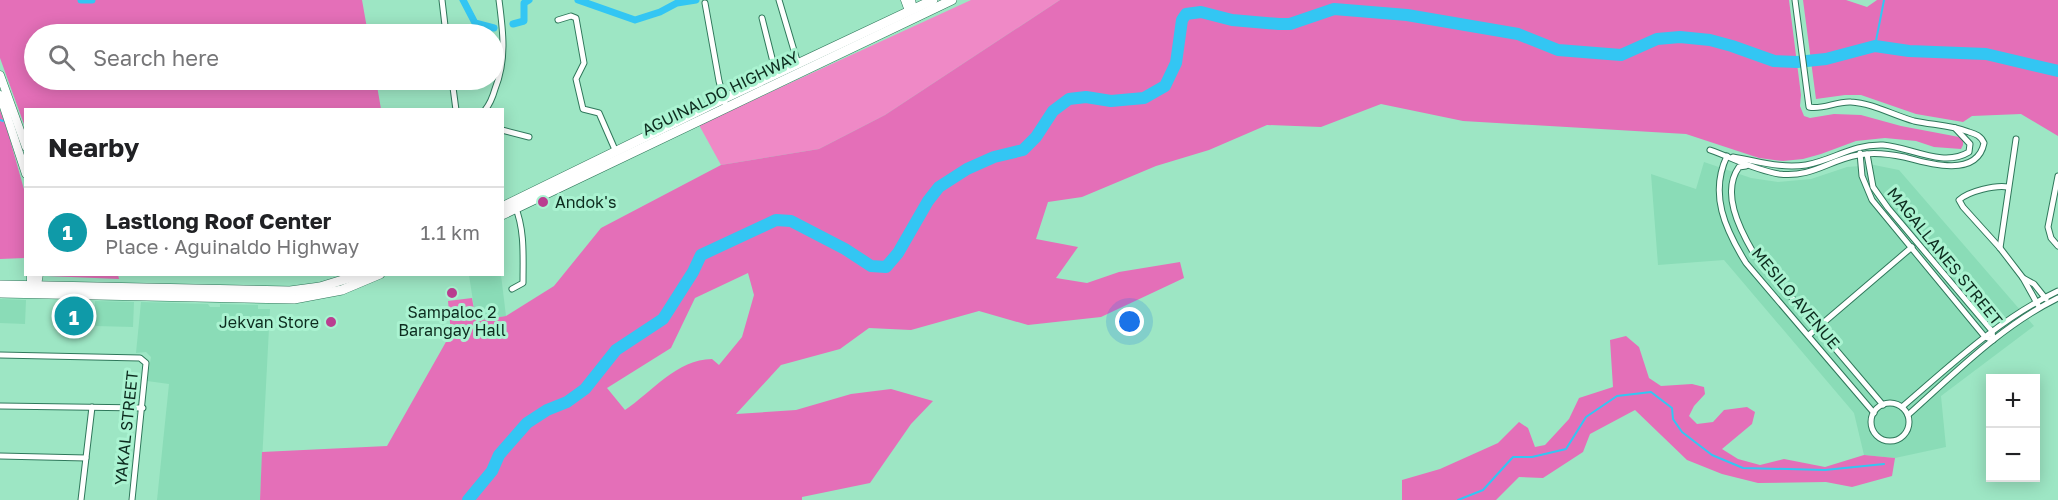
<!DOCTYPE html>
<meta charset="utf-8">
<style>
:root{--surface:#fff;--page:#f2f2f2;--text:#202124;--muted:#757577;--line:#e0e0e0;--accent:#7c3aed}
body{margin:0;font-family:"Golos Text",sans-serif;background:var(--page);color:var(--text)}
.controls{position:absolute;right:18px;bottom:18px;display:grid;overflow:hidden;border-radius:0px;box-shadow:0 3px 15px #0003}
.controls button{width:54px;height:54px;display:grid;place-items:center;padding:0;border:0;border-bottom:2px solid var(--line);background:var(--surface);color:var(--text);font:30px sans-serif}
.you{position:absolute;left:1130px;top:322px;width:21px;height:21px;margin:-15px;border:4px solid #fff;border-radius:50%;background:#1a73e8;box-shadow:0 0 0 9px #1a73e833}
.badge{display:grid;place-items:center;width:39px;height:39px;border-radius:50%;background:var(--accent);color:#fff;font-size:20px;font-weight:700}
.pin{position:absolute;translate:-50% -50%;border:3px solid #fff;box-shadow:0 2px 6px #0006}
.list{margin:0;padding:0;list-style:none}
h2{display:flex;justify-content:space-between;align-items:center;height:78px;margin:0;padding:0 24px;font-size:26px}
h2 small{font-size:20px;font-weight:400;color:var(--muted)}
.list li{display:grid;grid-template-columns:39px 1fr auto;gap:18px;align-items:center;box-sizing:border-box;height:90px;padding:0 24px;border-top:2px solid var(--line)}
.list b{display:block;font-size:22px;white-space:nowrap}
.list p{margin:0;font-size:20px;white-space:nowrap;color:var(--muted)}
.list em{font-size:20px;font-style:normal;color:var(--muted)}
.icon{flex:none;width:33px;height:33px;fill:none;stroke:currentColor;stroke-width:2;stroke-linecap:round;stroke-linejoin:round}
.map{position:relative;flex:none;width:2058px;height:500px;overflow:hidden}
.search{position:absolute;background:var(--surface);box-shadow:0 3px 15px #0003;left:24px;top:24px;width:480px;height:66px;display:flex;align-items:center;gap:15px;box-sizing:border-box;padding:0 21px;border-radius:33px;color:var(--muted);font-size:22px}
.panel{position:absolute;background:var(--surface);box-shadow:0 3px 15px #0003;left:24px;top:108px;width:480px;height:168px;border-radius:0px}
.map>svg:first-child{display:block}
</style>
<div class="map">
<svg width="2058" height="500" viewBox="0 0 2058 500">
<rect width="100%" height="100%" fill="#9de6c4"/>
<g fill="#8adcb7">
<polygon points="1704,162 1751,178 1778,182 1811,179 1847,167 1874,165 1899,170 2034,326 1941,396 1946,447 1895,458 1864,455 1854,413 1724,260 1658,265 1651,174 1696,189"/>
<polygon points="469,275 501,275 506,316 476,321"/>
<polygon points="0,299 26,300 25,324 0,323"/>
<polygon points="95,301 134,302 133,327 95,326"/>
<polygon points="141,302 208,304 210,307 220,307 220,304 258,305 258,309 270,309 260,500 157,500 169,384 147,381 151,357 146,352 136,353"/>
</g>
<polygon fill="#ef89c6" points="971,0 1060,0 885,115 819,149 721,165 699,125"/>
<g fill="#e46fb8" fill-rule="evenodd">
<polygon points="0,0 362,0 368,34 34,34 34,80 376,80 381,109 26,110 25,127 0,58"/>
<path d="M1060,0H1789L1801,95L1800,106L1804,116L1810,118L1834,114L1861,115L1901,126L1959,137L1963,140V145L1961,149L1934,147L1916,141L1885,138L1856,141L1821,154L1803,159L1783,161L1759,158L1686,134L1463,121L1381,104L1321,127L1267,125L1209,150L1156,166L1082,197L1048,202L1036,239L1078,247L1056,278L1087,283L1119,272L1180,262L1184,278L1101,317L1028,325L979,311L911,330L869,328L840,349L781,365L736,414L796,410L851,394L891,389L933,401L911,424L870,483L802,497V500H260L262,452L387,446L451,333L448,301L472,298L476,321L506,316L554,286L601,228L721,165L819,149L885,115ZM748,273L754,295L742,337L719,365L712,359C677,359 652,392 625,410L607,388L671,348L695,298Z"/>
<polygon points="1803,0 1846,0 1867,7 1877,0 2058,0 2058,136 2021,114 1972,116 1963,122 1916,114 1861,95 1845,95 1816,99"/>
<polygon points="0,110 9,136 25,193 25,258 0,259"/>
<polygon points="47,275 118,275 119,279 47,276"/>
<polygon points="1626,336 1639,347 1649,378 1661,386 1692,384 1704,387 1705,394 1694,406 1689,416 1697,424 1713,422 1724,410 1747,407 1755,412 1752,424 1722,449 1738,459 1760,465 1784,459 1825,467 1864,455 1895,458 1892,476 1852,487 1826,482 1758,483 1722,474 1687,460 1635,410 1590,434 1583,452 1543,478 1519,477 1496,500 1402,500 1402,480 1440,469 1498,443 1519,422 1528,428 1535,447 1545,445 1569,419 1579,398 1613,387 1610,340"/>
</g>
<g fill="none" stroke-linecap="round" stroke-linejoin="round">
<g stroke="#33c6f3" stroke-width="2">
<polyline points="1875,46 1884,0"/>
<polyline points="0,120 3,121"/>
<polyline points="1458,500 1483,490 1513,457 1532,457 1566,449 1586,417 1617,396 1651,392 1672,408 1673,419 1682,432 1712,455 1743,468 1825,470 1884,464"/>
</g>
<g stroke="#33c6f3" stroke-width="7">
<polyline points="81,0 92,0"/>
<polyline points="463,0 475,23 494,28"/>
<polyline points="578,0 635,20 660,12 677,3 696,0"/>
<polyline points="513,24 524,21 524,3 529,0"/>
</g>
<polyline stroke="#33c6f3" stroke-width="12" points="468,500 492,471 499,455 527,423 547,410 567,402 585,389 616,350 663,319 693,272 701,255 776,220 791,221 845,249 871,266 886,267 898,253 928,201 939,187 967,169 994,157 1023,150 1036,137 1053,111 1069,99 1086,97 1111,101 1144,98 1165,86 1176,63 1182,20 1186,14 1201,12 1232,20 1279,24 1290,24 1334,9 1407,15 1518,34 1558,50 1621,55 1657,39 1680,37 1710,40 1732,46 1774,61 1797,62 1826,59 1875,46 1909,51 1986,54 2058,71"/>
<g stroke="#2f785b" stroke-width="7">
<g id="street">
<polyline points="442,0 446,34"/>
<polyline points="779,0 798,64"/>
<polyline points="705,3 719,81 726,107"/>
<polyline points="762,18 776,74"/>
<polyline points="558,20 571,16 576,18 584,63 576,79 583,109 599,113 616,152"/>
<polyline points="452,80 456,110"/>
<path d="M485,110C490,104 493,96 495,89C507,59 503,31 499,0"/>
<polyline points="502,130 529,137"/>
<path d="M1710,150C1733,158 1754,170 1779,174C1812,178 1829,160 1858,155C1872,152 1890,154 1904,157C1926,163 1977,179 1984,143C1981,136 1976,134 1969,132C1951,125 1932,125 1914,121C1893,115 1872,103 1851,102C1837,101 1822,110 1809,107L1795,0"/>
<polyline points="1860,153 1862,176 1872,200 1985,337 1993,340"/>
<polyline points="1867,154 1873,187 1888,208 1992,331 1993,340"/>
<path d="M1727,156C1709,194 1725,229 1746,263L1874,413"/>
<path d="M1733,157C1758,161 1781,169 1806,165C1834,160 1852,144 1883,145C1910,147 1943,168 1969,152L1970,144L1955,128"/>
<path d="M1746,166L1739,167C1721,192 1739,228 1753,252L1883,405"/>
<polyline points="2058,176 2048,227 2051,238 2058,246"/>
<path d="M2008,187C1995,185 1969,191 1959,200L1963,207L2000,248L2023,278L2038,305"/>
<polyline points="2000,248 2016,139"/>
<polyline points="2023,278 2034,284 2046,299"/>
<path d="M512,289L523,283C523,257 525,230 515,206"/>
<polyline points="1809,335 1912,247"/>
<polyline points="0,355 140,358 146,363 132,500"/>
<circle cx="1890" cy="422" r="19"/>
<polyline points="0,406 143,408"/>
<path d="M1902,407C1951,365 1999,319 2058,291"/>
<path d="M1908,415C1955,373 2001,326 2058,298"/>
<polyline points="0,456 86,458"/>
<polyline points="81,500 92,407"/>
</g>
</g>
<g stroke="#2f785b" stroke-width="9">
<g id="secondary">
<polyline points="905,0 909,11"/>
<polyline points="911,0 913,9"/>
<polyline points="0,75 26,147"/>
<polyline points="0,95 26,174"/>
<polyline points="31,274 31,285 33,291"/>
<polyline points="36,290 39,274"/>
</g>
</g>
<g stroke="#2f785b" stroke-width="10">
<g id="primary">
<polyline points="502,207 723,99 933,0"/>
<polyline points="502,215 952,0"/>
<polyline points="0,285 290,291 320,287 362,274"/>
<polyline points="0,293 294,299 342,290 380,274"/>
</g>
</g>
<use href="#street" stroke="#fff" stroke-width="5"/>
<use href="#secondary" stroke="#fff" stroke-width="8"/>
<use href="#primary" stroke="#fff" stroke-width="9"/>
</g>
<g fill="#ba3e90" stroke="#aaf3d1" stroke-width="2">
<circle cx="543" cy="202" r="6"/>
<circle cx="452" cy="293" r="6"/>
<circle cx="331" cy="322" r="6"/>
</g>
<g text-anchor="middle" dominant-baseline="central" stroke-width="6" stroke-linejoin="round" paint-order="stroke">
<g font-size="16" fill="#0d2c1f" stroke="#aaf3d1">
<text transform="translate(720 93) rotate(-26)">AGUINALDO HIGHWAY</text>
<text transform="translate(1945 256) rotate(51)">MAGALLANES STREET</text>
<text transform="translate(1796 298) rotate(50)">MESILO AVENUE</text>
<text transform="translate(126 428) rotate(-84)">YAKAL STREET</text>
</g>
<g font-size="16" fill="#0d2c1f" stroke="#aaf3d1" text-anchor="start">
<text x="555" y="202">Andok's</text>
<text x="452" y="312" text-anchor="middle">Sampaloc 2<tspan x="452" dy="18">Barangay Hall</tspan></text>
<text x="319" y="322" text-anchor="end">Jekvan Store</text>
</g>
</g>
</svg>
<div class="controls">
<button>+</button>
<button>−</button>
</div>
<div class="you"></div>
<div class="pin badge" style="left:74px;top:316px;background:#0f9aa8">1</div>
<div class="search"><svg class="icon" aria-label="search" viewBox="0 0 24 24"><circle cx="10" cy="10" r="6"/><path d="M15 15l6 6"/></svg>Search here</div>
<section class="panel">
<h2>Nearby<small></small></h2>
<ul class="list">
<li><span class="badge" style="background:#0f9aa8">1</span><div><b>Lastlong Roof Center</b><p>Place · Aguinaldo Highway</p></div><em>1.1 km</em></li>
</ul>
</section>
</div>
